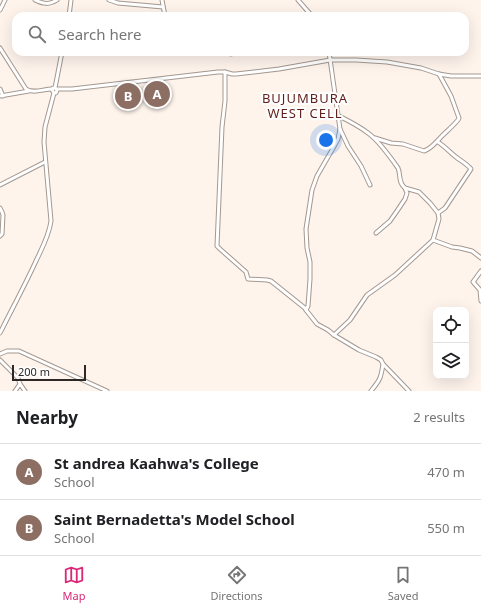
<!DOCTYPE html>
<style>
:root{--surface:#fff;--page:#f2f2f2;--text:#202124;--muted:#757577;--line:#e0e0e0;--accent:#db2777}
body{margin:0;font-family:"Noto Sans",sans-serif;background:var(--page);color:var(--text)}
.controls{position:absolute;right:12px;bottom:12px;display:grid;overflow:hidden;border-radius:8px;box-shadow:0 4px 16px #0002}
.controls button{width:36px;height:36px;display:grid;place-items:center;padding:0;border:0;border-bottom:1px solid var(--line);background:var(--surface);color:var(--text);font:20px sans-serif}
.scale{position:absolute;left:12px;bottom:10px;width:74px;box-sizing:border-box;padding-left:4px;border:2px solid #2d2825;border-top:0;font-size:11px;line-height:14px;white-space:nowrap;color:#2d2825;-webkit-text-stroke:3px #fff;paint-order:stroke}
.you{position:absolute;left:326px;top:140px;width:14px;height:14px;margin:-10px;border:3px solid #fff;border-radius:50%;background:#1a73e8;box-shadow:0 0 0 6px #1a73e833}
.badge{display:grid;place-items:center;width:26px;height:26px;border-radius:50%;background:var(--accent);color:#fff;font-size:13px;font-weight:700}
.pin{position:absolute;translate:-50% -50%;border:2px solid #fff;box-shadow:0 1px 4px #0006}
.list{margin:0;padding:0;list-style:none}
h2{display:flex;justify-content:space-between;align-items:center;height:52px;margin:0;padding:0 16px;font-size:17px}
h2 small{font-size:13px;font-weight:400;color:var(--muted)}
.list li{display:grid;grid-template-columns:26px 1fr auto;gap:12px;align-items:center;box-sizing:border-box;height:56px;padding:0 16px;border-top:1px solid var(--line)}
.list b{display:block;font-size:15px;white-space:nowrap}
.list p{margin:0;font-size:13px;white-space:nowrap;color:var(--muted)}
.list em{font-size:13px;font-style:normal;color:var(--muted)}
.icon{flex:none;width:22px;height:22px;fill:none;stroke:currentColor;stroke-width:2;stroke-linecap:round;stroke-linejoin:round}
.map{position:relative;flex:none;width:481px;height:391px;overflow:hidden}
.search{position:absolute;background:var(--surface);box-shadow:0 4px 16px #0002;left:12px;right:12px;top:12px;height:44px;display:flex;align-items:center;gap:10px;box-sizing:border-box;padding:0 14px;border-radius:12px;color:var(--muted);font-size:15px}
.sheet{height:164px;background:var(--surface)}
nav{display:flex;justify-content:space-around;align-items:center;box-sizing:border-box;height:56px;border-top:1px solid var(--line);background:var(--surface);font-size:11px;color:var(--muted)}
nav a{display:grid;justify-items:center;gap:2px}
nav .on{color:var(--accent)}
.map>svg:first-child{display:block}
</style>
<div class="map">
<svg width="481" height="391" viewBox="0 0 481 391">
<rect width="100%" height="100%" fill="#fef4ec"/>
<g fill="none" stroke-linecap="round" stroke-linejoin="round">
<g stroke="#a49890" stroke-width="5">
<g id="minor">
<path d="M35,0C43,4 49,5 57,0"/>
<polyline points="109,0 118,3 163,7"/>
<polyline points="162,0 165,16"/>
<polyline points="298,0 312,16"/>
<polyline points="0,10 5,0"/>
<polyline points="69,16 71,0"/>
<path d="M0,48L26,89C34,94 43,89 52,89"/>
<polyline points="231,52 231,54"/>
<polyline points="329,52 340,129 338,139 332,150 317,176 312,190 306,229 307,248 310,262 310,279 308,306 306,310 317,324 328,330 334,335 359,350 376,357 381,360 383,364 409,391"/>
<polyline points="225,72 225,101 222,127 217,246 220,249 246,272 248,279 267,280 271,281 306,309 306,310"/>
<polyline points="55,88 57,90 56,93 54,93 52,90 53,88 55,88 62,52"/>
<polyline points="0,89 3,96"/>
<polyline points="57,89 72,89 218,72 225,72 232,74 236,74 279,69 330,60 356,60 387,62 421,68 439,74 451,76 481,76"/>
<polyline points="0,96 29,91"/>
<path d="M339,116C349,121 359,126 368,133C378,140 391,158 398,168C401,175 398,183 405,188L407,193L405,199L397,211L390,221L376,233"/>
<polyline points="340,129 348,146 361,166 370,185"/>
<path d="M375,138L391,143L403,144L424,151C431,149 436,142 441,137C447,131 453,126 458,120L459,118L451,96L439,74"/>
<polyline points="0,185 45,162"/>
<polyline points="0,208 2,212 3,215 2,234 0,236"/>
<path d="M438,213L445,208L471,169C467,164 461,161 456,157C450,152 444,146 438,142"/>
<polyline points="433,240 452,247 460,248 472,251 481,258"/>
<polyline points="481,271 473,282 474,283 480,290 481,301"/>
<path d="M0,333C12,309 25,285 36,261C42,248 49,236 51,221L44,142L45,127L54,93"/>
<polyline points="334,335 350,320 367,295 395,275 433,240 439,219 438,213 430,203 419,192 405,188"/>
<polyline points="0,354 7,351 19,351 107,391"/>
<polyline points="0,360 18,378 20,384 25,391"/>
<polyline points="15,391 20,384"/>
<path d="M371,391C380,380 381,378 383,364"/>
</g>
</g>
<use href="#minor" stroke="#fff" stroke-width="3"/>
</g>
<g text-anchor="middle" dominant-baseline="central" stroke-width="4" stroke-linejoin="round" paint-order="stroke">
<g font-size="13" letter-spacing="1" fill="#621e19" stroke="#fff">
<text x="305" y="98">BUJUMBURA<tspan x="305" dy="15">WEST CELL</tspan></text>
</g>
</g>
</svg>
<div class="controls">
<button><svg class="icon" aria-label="locate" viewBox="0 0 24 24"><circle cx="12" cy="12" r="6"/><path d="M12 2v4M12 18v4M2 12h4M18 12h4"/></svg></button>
<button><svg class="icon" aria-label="layers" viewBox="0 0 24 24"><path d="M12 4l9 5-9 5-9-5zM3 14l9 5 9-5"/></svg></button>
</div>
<div class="scale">200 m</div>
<div class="you"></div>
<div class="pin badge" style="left:157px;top:94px;background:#8d6e63">A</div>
<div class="pin badge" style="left:128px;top:96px;background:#8d6e63">B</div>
<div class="search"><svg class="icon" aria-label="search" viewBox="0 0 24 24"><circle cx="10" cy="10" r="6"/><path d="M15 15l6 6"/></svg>Search here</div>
</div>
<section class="sheet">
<h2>Nearby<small>2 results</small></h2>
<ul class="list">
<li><span class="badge" style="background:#8d6e63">A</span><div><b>St andrea Kaahwa's College</b><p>School</p></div><em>470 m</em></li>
<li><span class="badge" style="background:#8d6e63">B</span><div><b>Saint Bernadetta's Model School</b><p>School</p></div><em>550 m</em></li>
</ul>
</section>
<nav>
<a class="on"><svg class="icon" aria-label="map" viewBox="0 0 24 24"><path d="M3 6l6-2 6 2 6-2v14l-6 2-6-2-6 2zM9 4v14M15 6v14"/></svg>Map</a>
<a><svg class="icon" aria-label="directions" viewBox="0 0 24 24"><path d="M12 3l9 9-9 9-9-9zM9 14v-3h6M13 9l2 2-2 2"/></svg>Directions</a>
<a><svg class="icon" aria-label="saved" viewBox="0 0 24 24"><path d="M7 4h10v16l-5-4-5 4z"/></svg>Saved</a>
</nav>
